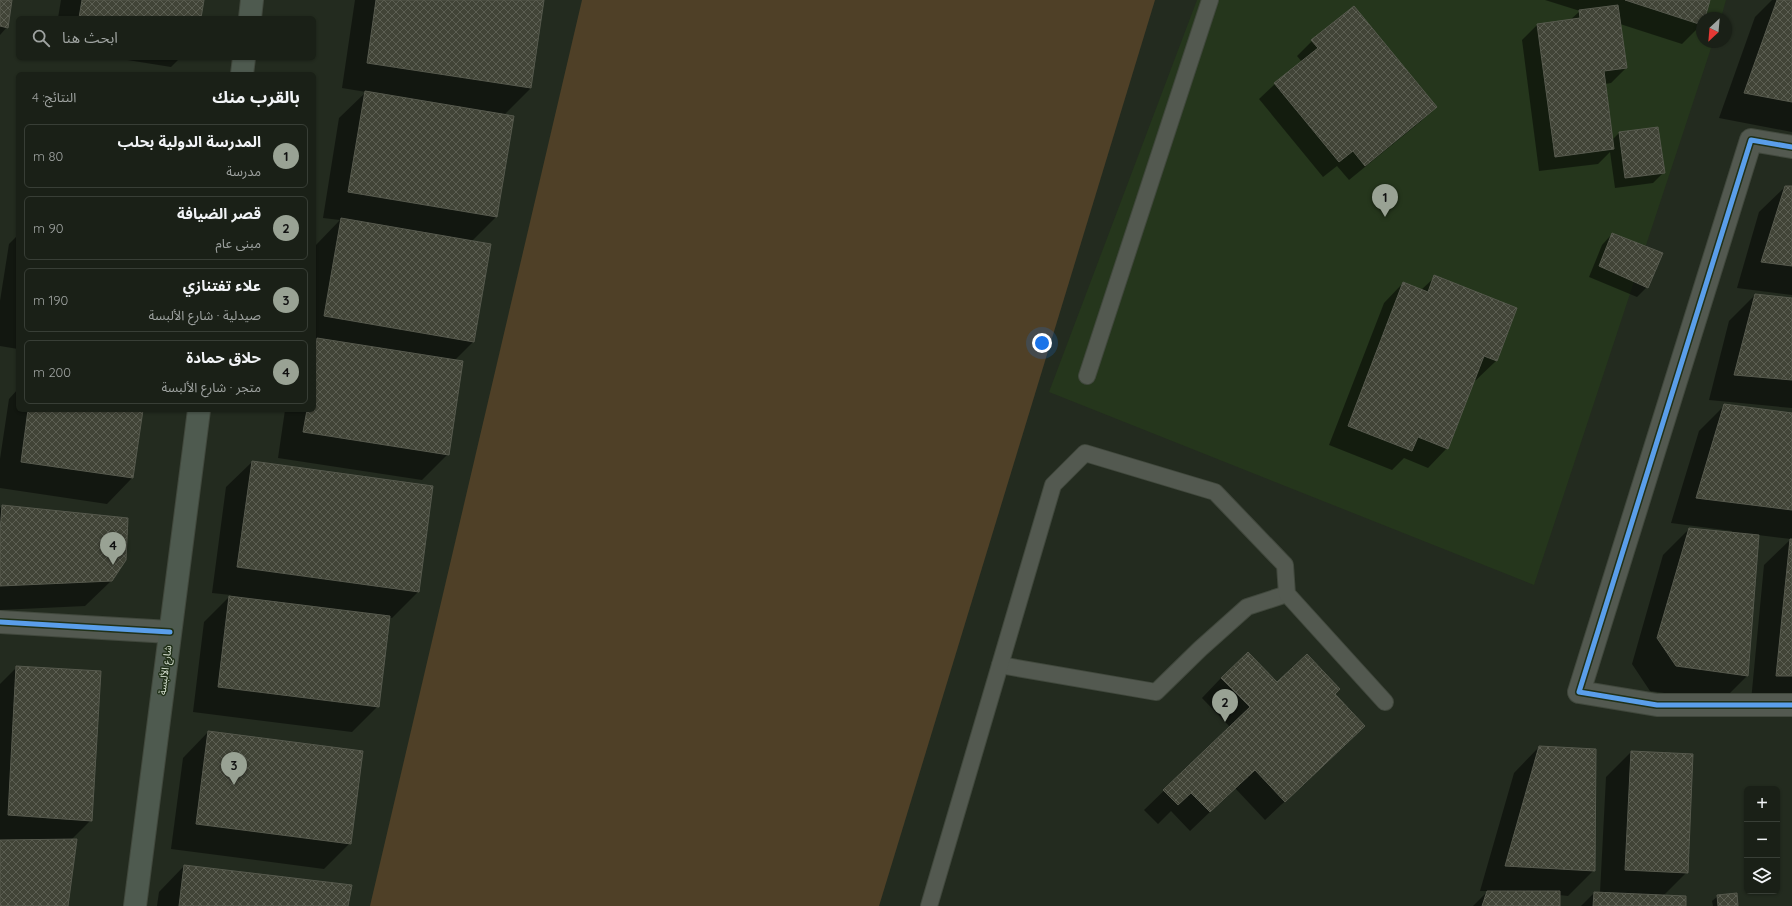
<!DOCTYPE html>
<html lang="ar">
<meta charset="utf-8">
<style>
:root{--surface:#1a2017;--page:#272d24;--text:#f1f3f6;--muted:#9fa3a1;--line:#383e36;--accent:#99a294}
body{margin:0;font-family:Quicksand,"Noto Sans Arabic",sans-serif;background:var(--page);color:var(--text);direction:rtl}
.controls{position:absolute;right:12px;bottom:12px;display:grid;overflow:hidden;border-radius:6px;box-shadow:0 1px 3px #0004}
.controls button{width:36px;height:36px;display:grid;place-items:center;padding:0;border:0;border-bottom:1px solid var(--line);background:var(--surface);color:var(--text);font:20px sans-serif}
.compass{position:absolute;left:1696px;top:12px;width:36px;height:36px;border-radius:50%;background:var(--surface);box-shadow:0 1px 3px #0004;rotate:206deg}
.you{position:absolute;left:1042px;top:343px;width:14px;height:14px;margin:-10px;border:3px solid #fff;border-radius:50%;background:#1a73e8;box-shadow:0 0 0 6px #1a73e833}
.badge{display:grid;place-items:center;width:26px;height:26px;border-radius:50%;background:var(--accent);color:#111;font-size:13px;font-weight:700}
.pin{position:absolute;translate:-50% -33px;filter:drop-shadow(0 1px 2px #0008)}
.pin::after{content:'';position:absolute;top:21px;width:14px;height:12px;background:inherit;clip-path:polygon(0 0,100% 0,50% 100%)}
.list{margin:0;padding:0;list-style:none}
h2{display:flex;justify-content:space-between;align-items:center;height:52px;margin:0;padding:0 16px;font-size:17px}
h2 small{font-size:13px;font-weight:400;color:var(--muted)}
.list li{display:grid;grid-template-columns:26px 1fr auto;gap:12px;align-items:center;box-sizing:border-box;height:64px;margin:0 8px 8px;padding:0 8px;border:1px solid var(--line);border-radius:6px}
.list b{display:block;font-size:15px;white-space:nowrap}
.list p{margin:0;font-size:13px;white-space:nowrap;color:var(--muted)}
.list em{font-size:13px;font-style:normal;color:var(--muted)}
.icon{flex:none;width:22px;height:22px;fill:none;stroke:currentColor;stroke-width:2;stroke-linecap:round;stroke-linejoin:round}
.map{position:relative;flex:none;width:1792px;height:906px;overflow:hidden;direction:ltr}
.search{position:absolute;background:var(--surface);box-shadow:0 1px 3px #0004;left:16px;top:16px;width:300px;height:44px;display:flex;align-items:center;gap:10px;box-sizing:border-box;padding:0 14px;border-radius:6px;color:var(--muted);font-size:15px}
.panel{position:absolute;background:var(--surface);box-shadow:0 1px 3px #0004;left:16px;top:72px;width:300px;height:340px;border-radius:6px;direction:rtl}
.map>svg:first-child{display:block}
</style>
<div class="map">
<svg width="1792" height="906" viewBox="0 0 1792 906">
<defs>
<pattern id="building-cross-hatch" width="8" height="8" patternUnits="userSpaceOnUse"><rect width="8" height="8" fill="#414437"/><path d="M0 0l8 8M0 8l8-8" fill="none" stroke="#5c5f53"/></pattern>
</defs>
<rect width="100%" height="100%" fill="#232b1f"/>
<polygon fill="#25361c" points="1197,0 1726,0 1721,18 1702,18 1702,42 1713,42 1534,585 1049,392"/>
<polygon fill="#4f4027" points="582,0 1155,0 879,906 370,906"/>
<g fill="#0007">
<polygon points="0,0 11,0 7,27 0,35"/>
<polygon points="61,0 203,0 200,18 58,18"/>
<polygon points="355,0 543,0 531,88 505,114 480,110 496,217 471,242 473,342 454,361 448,454 422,480 278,458 285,410 314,410 314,256 316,245 340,220 323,218 339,118 366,92 342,88"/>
<polygon points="1545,0 1709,0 1704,18 1702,18 1702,24 1682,44 1620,24 1626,68 1611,83 1605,84 1612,140 1619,133 1663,173 1653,183 1615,188 1610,152 1598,164 1539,171 1522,40 1537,25 1570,20 1580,11"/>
<polygon points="1772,0 1792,0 1792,132 1719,118 1755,17"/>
<polygon points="1312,41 1436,107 1420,122 1349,180 1337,166 1323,177 1259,99 1275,84 1302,62 1297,56"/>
<polygon points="115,58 180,58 171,67"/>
<polygon points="1785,187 1792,187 1792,295 1737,288 1759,212"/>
<polygon points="1612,234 1647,287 1637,297 1589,277 1602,245"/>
<polygon points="18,235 18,349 0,346 0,301 9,244"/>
<polygon points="1435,277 1516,308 1496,361 1476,380 1474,379 1447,448 1428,468 1404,458 1392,470 1329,445 1384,303 1403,283 1421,290"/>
<polygon points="1755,295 1792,299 1792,408 1709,400 1729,321"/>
<polygon points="18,389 18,410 142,410 132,478 107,504 0,488 0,459 9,399"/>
<polygon points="1725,405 1792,414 1792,701 1751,701 1764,565 1791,539 1758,535 1747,676 1722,701 1650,691 1632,664 1663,555 1689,529 1732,533 1732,531 1671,523 1699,431"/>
<polygon points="252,462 432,486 418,592 392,618 389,617 378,706 352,732 193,712 204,622 231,595 212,593 226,487"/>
<polygon points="2,506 111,581 85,606 0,610 0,508"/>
<polygon points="17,667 91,820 71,840 67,906 0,906 0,684"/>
<polygon points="1221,678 1277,683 1344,746 1265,820 1235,788 1190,831 1171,811 1158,824 1144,810 1230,727 1202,698"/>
<polygon points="208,732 350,843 324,869 171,849 183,758"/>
<polygon points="1539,747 1594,870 1568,896 1559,895 1559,906 1473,906 1488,891 1480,891 1514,773"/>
<polygon points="1631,752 1687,872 1663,896 1685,906 1581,906 1594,893 1600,893 1606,777"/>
<polygon points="184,866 347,906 157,906 159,892"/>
<polygon points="1718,896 1737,906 1713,906 1712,901"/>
</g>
<g fill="url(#building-cross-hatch)" stroke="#56594d">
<polygon points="0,0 12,0 8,28 0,26"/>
<polygon points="82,0 204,0 201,18 79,18"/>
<polygon points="376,0 544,0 531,88 367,63"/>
<polygon points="1625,0 1710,0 1705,18 1702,18 1702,25"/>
<polygon points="1777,0 1792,0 1792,102 1744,93"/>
<polygon points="1618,5 1627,68 1604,71 1614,149 1555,157 1537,24 1580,18 1579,10"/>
<polygon points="1354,6 1437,107 1365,166 1353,151 1339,162 1274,83 1318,48 1311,40"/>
<polygon points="365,91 514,116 497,217 348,192"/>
<polygon points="1658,127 1665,173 1625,178 1619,132"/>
<polygon points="1785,186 1792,186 1792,266 1761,262"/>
<polygon points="341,218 491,244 474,342 324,316"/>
<polygon points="1612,233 1663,253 1648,288 1599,266"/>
<polygon points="1434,275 1517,308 1497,361 1484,356 1448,449 1418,437 1412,451 1348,426 1403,282 1428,292"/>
<polygon points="1755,294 1792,298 1792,380 1734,375"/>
<polygon points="317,338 463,361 449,455 303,432 307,410 314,410 314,361"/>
<polygon points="1724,404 1792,413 1792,510 1696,498"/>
<polygon points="28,410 143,410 133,478 21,462"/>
<polygon points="252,461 433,486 419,592 237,567"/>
<polygon points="2,505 128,518 126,560 112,581 0,586 0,532"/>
<polygon points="1689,528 1759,535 1748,676 1676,666 1657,638"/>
<polygon points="1790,539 1792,539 1792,676 1776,676"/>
<polygon points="229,596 390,616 379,707 218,687"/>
<polygon points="1248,652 1277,682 1307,654 1340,689 1335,694 1365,726 1285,802 1255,770 1210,812 1191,793 1178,805 1163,790 1250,707 1221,678"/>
<polygon points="16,666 101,671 92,821 8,815"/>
<polygon points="208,731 363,751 351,844 196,824"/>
<polygon points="1539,746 1596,749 1595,871 1505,866"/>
<polygon points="1631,751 1693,754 1688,873 1625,870"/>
<polygon points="77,839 68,906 0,906 0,840"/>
<polygon points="184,865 352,885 348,906 179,906"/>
<polygon points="1487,891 1560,891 1560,906 1482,906"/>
<polygon points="1594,892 1686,896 1686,906 1593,906"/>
<polygon points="1737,893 1738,906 1718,906 1717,895"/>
</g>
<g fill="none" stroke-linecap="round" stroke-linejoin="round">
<g stroke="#41483d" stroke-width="18">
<g id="service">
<polyline points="1087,376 1210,0"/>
<polyline points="1000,665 1156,692 1200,649 1247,607 1287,594"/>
<polyline points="929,906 1053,485 1085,453 1215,492 1285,565 1287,594 1385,702"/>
</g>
</g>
<g stroke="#41483d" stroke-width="24">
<g id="minor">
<polyline points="1792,147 1751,140 1579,692 1657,705 1792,705"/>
<polyline points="0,622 170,632"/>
</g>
</g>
<g stroke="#41483d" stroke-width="24">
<g id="secondary">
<polyline points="250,18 252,0"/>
<polyline points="242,74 244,58"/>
<polyline points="135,906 199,410"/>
</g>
</g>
<use href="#service" stroke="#535950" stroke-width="16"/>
<use href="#minor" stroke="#535950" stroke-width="22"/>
<use href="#secondary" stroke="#4e5a4f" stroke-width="22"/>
<g stroke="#213119" stroke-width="8">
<g id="cycleway">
<polyline points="1792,147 1751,140 1579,692 1657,705 1792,705"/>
<polyline points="0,622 170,632"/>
</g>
</g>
<use href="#cycleway" stroke="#5a9eea" stroke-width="5"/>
</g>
<g text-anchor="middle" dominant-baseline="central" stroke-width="3" stroke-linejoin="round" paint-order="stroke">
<g font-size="10" fill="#d8e2d3" stroke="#213119">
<text transform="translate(165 670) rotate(-83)">شارع الألبسة</text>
</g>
</g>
</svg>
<div class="controls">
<button>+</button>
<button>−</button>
<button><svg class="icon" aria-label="layers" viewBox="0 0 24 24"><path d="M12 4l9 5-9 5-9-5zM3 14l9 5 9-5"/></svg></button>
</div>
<svg class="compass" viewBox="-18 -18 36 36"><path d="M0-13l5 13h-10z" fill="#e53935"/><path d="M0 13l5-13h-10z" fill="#9fa3a1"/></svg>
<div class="you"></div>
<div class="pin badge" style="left:1385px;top:217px">1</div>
<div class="pin badge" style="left:1225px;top:722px">2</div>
<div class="pin badge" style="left:234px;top:785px">3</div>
<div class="pin badge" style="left:113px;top:565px">4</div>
<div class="search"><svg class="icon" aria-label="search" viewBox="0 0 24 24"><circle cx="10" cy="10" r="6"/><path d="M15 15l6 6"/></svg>ابحث هنا</div>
<section class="panel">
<h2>بالقرب منك<small>النتائج: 4</small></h2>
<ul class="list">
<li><span class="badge">1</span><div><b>المدرسة الدولية بحلب</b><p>مدرسة</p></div><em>80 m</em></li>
<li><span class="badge">2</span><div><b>قصر الضيافة</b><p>مبنى عام</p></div><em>90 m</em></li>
<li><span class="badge">3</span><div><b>علاء تفتنازي</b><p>صيدلية · شارع الألبسة</p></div><em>190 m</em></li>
<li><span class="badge">4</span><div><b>حلاق حمادة</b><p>متجر · شارع الألبسة</p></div><em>200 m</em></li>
</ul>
</section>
</div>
